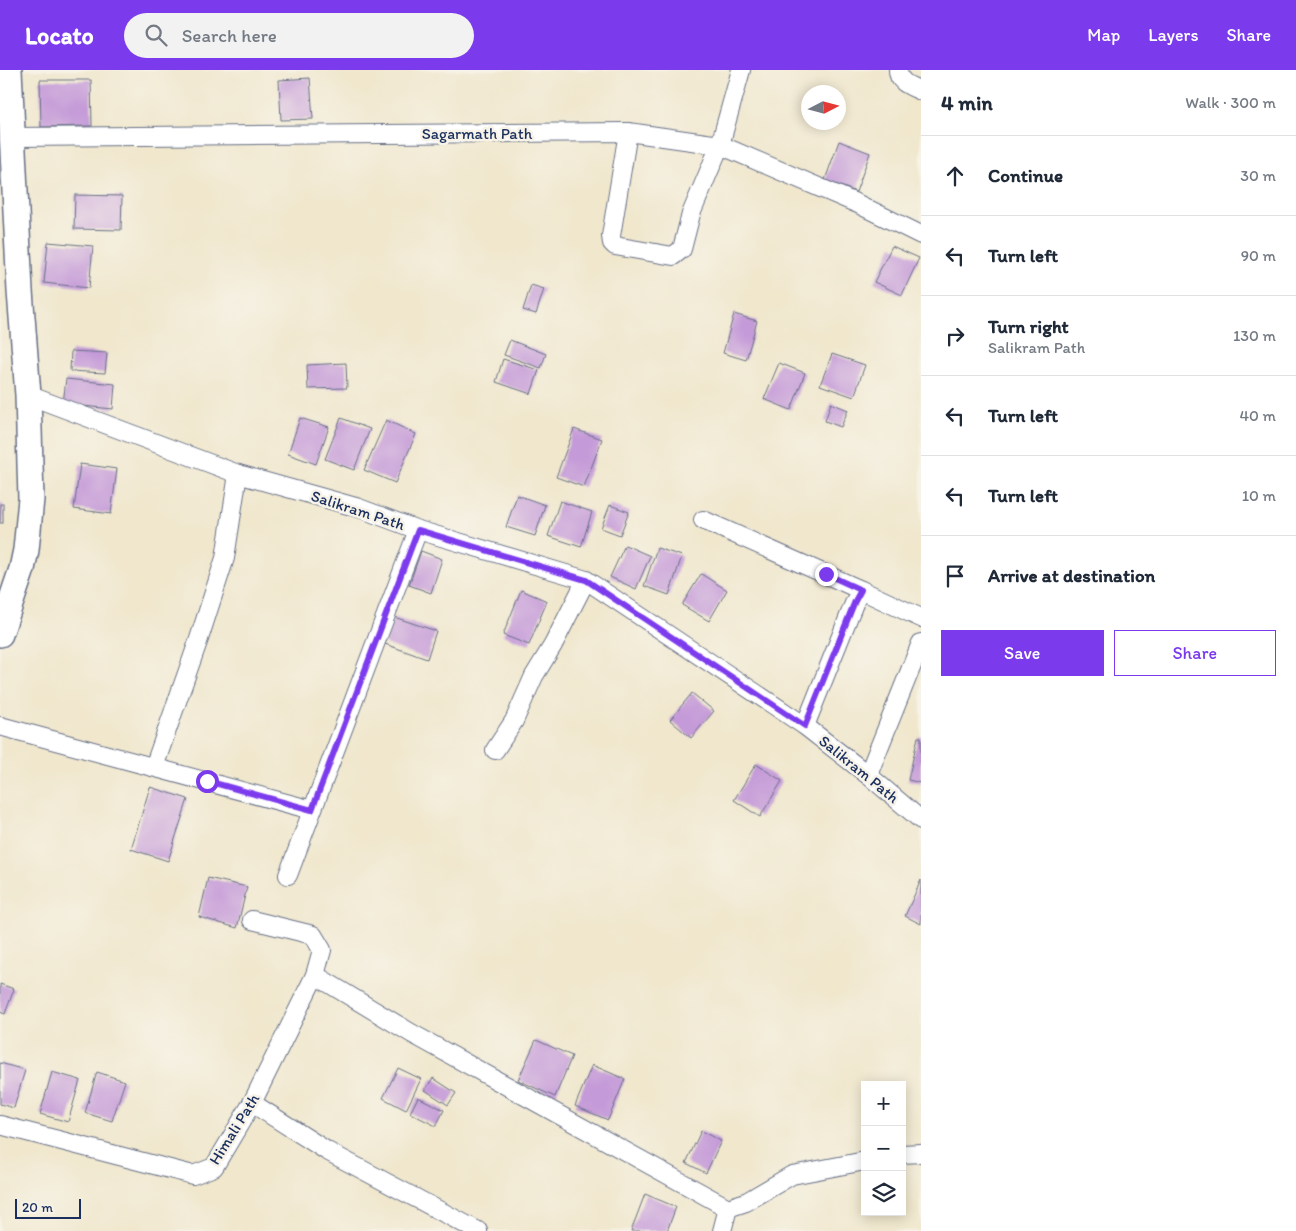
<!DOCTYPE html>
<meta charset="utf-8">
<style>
:root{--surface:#fff;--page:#f2f2f3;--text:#1f2937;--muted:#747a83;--line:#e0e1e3;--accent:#7c3aed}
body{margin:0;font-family:Itim,sans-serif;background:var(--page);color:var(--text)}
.controls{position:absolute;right:15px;bottom:15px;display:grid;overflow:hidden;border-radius:0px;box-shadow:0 2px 12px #0003}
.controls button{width:45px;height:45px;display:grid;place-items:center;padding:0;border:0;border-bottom:1px solid var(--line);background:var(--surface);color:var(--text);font:25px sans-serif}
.compass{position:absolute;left:801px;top:15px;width:45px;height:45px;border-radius:50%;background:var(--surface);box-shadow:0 2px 12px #0003;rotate:84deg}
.scale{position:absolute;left:15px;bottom:12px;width:66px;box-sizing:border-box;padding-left:5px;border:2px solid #1b2f5e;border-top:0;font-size:14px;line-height:18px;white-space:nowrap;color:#1b2f5e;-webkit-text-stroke:4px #f7f3e8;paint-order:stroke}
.stop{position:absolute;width:15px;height:15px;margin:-11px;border:4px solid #7c3aed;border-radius:50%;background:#fff}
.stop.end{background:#7c3aed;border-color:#fff;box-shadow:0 1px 5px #0008}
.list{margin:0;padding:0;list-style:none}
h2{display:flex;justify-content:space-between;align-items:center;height:65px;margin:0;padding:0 20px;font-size:21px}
h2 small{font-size:16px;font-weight:400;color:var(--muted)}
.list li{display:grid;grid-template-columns:32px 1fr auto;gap:15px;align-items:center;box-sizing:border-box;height:80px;padding:0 20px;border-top:1px solid var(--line)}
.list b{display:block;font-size:19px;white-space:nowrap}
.list p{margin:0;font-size:16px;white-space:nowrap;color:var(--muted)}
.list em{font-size:16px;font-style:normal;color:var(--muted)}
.actions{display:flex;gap:10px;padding:15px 20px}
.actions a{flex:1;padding:11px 0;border:1px solid var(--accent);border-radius:0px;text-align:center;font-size:18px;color:var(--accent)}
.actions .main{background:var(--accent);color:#fff}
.icon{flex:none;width:28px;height:28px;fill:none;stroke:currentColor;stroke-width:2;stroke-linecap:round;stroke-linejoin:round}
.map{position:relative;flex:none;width:921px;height:1161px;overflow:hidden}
header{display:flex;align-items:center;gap:30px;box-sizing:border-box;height:70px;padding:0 25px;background:var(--accent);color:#fff}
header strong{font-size:24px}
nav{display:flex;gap:28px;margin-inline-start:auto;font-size:18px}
.search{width:350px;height:45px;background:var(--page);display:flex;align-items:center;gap:12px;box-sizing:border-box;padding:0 18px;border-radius:28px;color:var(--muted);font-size:19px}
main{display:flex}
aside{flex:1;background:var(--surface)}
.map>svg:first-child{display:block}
</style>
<header>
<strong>Locato</strong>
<div class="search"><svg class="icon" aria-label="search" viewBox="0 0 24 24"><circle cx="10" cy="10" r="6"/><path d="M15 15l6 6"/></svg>Search here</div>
<nav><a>Map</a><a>Layers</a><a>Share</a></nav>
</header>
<main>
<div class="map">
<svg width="921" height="1161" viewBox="0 0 921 1161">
<rect width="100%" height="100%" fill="#f7f3e8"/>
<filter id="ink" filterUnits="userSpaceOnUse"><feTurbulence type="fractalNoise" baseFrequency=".02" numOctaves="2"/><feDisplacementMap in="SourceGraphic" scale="10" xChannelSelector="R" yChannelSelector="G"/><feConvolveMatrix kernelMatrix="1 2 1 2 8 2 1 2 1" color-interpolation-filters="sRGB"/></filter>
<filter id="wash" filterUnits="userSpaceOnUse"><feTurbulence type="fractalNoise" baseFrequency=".0096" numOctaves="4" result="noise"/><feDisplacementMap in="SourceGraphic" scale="20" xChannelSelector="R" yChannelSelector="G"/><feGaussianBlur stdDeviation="1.12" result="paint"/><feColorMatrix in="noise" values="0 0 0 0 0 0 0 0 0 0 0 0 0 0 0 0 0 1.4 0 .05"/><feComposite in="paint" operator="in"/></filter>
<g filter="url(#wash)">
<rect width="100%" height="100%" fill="#f0e7cd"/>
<g id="blocks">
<g fill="#c49ad8">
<polygon points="310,8 313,49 281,50 279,10"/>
<polygon points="40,10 91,10 92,56 41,57"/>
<polygon points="839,71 870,83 856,122 825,110"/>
<polygon points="75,125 122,126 121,160 74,159"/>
<polygon points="48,172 93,176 89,218 44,213"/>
<polygon points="892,176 919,188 902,225 874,212"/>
<polygon points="531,215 544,219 536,244 523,240"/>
<polygon points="734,244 757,251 746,290 723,283"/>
<polygon points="510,270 546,284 541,298 504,285"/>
<polygon points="71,281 107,283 105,303 70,301"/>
<polygon points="832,284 865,295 854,327 820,315"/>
<polygon points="503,289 539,300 531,324 496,312"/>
<polygon points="346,293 347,318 308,319 307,295"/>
<polygon points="779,293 805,303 791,340 764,329"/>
<polygon points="66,309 115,314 113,339 63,334"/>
<polygon points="831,333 848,340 841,357 825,351"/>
<polygon points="300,348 329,357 316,394 288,384"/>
<polygon points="341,348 370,359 354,400 325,389"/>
<polygon points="386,350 416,364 395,413 364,400"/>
<polygon points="574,359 602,369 584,417 556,407"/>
<polygon points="80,394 117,399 111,444 74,439"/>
<polygon points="517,425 545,435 535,466 506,457"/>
<polygon points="560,431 592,442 581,477 548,466"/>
<rect x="0" y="434" width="3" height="19"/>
<polygon points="610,435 629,442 620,465 601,458"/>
<polygon points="625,475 650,486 636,519 610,507"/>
<polygon points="657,478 682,486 669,525 644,516"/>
<polygon points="421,481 442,489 431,523 409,515"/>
<polygon points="701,504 727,520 709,551 682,535"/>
<polygon points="521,520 547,531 529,575 503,565"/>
<polygon points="394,547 436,561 427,589 385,574"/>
<polygon points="692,623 714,641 691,668 670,650"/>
<polygon points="918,667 921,667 921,713 908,710"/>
<polygon points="756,694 782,711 760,747 734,730"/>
<polygon points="150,717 188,729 168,791 131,779"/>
<polygon points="208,808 247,817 237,858 199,847"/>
<polygon points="921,810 921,854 905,846"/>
<polygon points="0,914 14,919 5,944 0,942"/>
<polygon points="536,970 572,986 555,1027 518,1010"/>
<polygon points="0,993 25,1000 14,1038 0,1034"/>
<polygon points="592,995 625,1009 608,1050 575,1036"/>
<polygon points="398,998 421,1009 406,1040 383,1028"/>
<polygon points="52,1002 80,1010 68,1052 40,1044"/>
<polygon points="97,1002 125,1011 112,1051 85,1043"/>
<polygon points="433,1008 456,1023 448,1035 425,1020"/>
<polygon points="418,1027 444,1040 436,1056 410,1043"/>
<polygon points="701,1061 721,1071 706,1103 686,1093"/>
<polygon points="645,1124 676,1137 667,1161 631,1161"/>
</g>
</g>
</g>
<g filter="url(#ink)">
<use href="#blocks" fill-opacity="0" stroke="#666f85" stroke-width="1"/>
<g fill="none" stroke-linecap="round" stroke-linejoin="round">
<g stroke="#666f85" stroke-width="20">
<g id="street">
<path d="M898,0C898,13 911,16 921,21"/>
<polyline points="628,62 611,166 612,173 615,176 673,186 682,179 691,144 720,75 741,0"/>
<polyline points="13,67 628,62 720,75 858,134 921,165"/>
<polyline points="28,325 238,404 359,438 418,460 586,510 805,656 868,705 921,750"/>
<polyline points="703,450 861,520"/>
<polyline points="0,656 312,740"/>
<polyline points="805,656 855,531 861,520 921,548"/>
<polyline points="495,680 514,651 534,606 553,575 586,510"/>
<polyline points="154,697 199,569 225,488 238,404"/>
<polyline points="868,705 921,573"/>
<polyline points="288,805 418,460"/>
<polyline points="315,905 411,963 728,1138"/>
<polyline points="252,1033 327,1081 478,1161"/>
<polyline points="0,1055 193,1105 214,1097 252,1033 315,905 322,880 313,865 252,850"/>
<polyline points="902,1084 921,1083"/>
<polyline points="722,1161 728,1138 746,1132 792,1105 865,1091"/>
</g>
</g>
<g stroke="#666f85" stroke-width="28">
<polyline id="secondary" points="0,564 22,499 26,480 31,429 28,325 20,221 9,0"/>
</g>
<use href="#street" stroke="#fff" stroke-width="18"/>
<use href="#secondary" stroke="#fff" stroke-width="25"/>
</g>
</g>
<g fill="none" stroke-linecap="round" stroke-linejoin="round" filter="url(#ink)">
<polyline stroke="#7c3aed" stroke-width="6" points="207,711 312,740 418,460 586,510 805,656 855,531 861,520 826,504"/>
</g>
<g text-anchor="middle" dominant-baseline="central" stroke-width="5" stroke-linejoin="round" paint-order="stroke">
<g font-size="16" fill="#1b2f5e" stroke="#f7f3e8">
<text x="477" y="63">Sagarmath Path</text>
<text transform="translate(358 440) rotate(18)">Salikram Path</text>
<text transform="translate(859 699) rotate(39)">Salikram Path</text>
<text transform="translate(234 1059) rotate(-58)">Himali Path</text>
</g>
</g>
</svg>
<div class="controls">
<button>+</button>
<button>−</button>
<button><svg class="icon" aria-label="layers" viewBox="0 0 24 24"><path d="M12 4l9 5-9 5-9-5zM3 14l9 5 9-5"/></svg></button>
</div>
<svg class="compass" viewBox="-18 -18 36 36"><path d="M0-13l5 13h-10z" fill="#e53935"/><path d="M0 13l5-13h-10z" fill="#747a83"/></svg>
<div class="scale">20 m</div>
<div class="stop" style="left:207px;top:711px"></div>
<div class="stop end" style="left:826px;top:504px"></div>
</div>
<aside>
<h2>4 min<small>Walk · 300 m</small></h2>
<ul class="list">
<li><svg class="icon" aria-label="ahead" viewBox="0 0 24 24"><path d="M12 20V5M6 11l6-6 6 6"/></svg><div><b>Continue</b></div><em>30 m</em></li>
<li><svg class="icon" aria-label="left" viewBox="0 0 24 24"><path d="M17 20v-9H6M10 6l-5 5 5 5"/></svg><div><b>Turn left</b></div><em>90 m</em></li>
<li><svg class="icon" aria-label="right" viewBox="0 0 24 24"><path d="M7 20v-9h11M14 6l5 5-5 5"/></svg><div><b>Turn right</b><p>Salikram Path</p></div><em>130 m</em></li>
<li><svg class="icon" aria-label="left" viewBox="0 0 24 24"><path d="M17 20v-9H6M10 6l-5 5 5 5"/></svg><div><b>Turn left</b></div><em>40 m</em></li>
<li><svg class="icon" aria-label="left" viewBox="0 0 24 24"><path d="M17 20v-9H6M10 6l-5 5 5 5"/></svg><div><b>Turn left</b></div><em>10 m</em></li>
<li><svg class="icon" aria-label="arrive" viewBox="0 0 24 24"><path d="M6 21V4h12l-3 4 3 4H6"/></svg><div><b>Arrive at destination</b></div></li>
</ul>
<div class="actions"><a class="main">Save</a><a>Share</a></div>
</aside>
</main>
